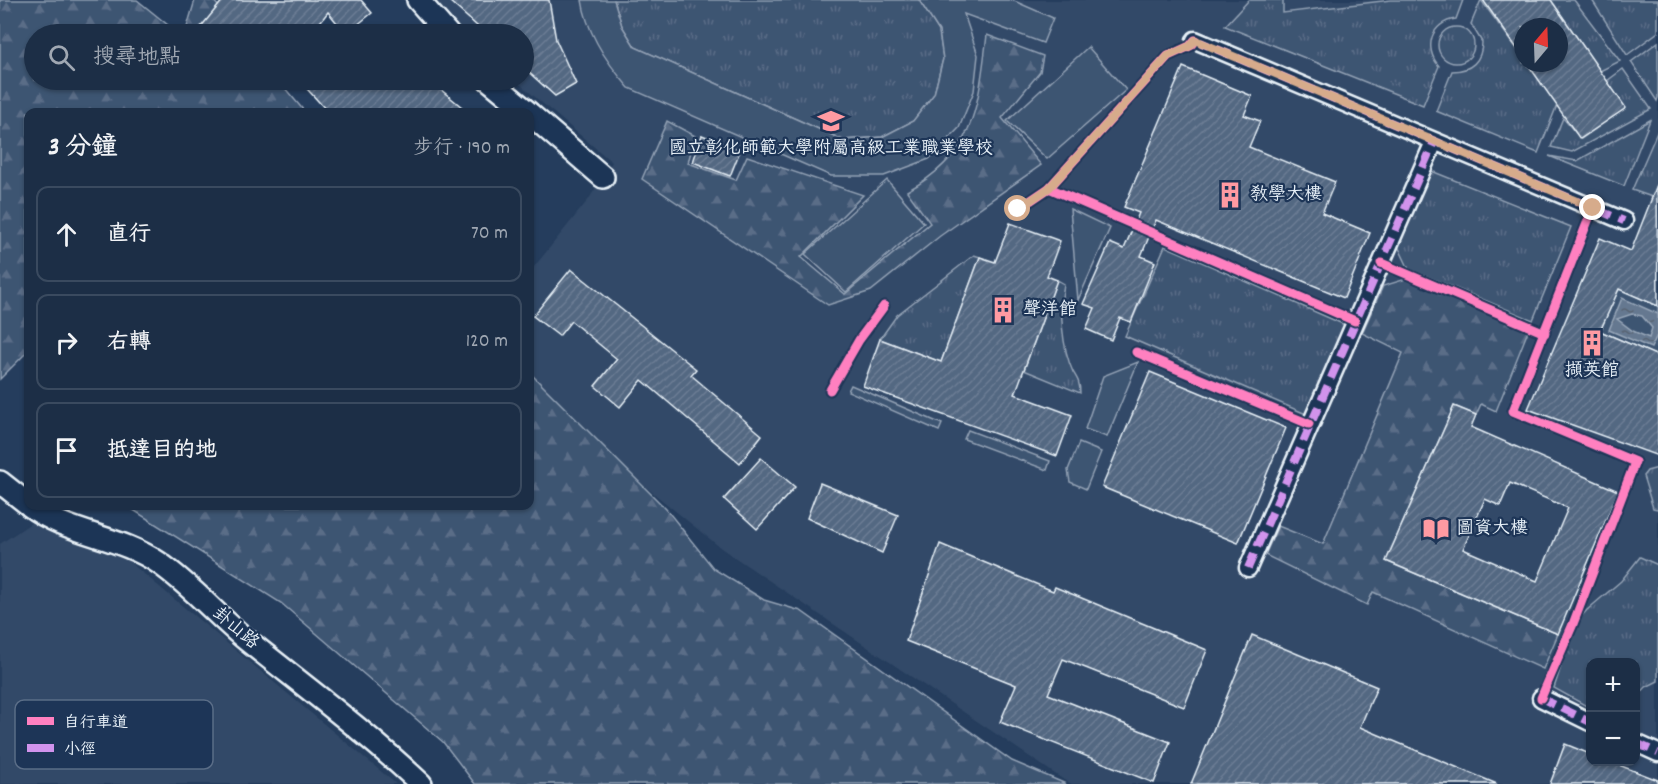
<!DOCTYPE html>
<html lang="zh-TW">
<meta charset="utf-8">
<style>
:root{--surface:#1c2e46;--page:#293a51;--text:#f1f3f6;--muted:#a0a8b3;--line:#3a4a5f}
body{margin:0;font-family:Dekko,"LXGW WenKai TC",sans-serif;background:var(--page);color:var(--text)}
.controls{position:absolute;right:18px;bottom:18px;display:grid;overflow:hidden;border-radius:12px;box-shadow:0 2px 4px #0004}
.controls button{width:54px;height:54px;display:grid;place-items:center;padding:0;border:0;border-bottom:2px solid var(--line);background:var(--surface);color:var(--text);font:30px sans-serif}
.compass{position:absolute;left:1514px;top:18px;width:54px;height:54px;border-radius:50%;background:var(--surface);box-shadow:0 2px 4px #0004;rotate:19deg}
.stop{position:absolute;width:18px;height:18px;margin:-14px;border:4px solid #d6ab8b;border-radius:50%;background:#fff}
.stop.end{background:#d6ab8b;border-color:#fff;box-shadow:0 2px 6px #0008}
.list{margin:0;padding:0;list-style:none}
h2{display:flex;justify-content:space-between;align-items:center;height:78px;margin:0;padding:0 24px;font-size:26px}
h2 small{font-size:20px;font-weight:400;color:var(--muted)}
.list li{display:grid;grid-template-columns:39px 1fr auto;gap:18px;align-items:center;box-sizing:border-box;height:96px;margin:0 12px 12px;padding:0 12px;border:2px solid var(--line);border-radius:12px}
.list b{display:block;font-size:22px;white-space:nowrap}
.list em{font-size:20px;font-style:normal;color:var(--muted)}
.icon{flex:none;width:33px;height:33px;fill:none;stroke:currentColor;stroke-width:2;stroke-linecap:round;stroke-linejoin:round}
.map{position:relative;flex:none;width:1658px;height:784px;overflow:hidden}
.search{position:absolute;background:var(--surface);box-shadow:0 2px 4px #0004;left:24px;top:24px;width:510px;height:66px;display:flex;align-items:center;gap:15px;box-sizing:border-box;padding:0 21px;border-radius:33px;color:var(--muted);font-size:22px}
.panel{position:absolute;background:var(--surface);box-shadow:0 2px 4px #0004;left:24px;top:108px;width:510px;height:402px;border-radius:12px}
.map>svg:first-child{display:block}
</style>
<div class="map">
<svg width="1658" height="784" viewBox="0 0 1658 784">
<defs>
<pattern id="grass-tufts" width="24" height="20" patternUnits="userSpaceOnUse" patternTransform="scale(1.5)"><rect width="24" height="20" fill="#3e5472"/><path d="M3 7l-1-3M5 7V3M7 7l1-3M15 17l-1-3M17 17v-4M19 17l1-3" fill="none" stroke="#5a6d87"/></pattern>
<pattern id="forest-firs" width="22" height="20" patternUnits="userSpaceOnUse" patternTransform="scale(1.5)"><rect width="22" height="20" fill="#3e5472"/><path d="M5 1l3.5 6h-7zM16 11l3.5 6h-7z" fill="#5a6d87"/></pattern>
<pattern id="water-ripples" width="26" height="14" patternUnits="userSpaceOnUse" patternTransform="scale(1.5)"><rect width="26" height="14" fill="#657890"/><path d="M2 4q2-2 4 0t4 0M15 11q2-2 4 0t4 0" fill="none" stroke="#576270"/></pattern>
<pattern id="building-hatch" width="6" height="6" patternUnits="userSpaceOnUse" patternTransform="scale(1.5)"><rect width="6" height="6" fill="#536782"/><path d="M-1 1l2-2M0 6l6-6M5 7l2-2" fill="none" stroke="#6c7d94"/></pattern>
</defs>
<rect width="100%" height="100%" fill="#253d5d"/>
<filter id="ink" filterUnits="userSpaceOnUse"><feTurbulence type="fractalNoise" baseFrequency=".0167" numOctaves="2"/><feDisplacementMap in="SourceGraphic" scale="12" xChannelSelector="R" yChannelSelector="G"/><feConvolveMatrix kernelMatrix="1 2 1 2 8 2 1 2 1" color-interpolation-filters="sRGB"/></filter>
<g filter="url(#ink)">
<g fill="#334a68" fill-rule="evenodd">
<path d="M421,0H1658V784H1072L1064,780L721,548L530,393V272L589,199L612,162L515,80H524V34H462ZM1523,27H1559V63H1523ZM1590,662H1636V762H1590Z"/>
<polygon points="31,523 114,549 396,784 0,784 0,544"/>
</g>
<g fill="url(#grass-tufts)" stroke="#93a2b5" stroke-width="1.5">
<polygon points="614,0 919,0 939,31 943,59 934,94 913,121 882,137 843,140 635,47 622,26"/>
<path d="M1249,0H1283V13L1391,0H1463L1456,19C1431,22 1423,48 1439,66L1423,105L1225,26Z"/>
<path d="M1481,0L1523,57V63H1527L1557,105L1538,153L1436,111L1452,71C1471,71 1482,61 1482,42L1471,24Z"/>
<polygon points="1551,0 1574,0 1620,61 1600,71"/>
<polygon points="1592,0 1658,0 1658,32 1627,55"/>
<circle cx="1456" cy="45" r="18"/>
<polygon points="1658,42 1658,98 1657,101 1631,62"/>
<polygon points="1623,69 1651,109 1572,152 1551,147 1563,118 1581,139 1625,108 1607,81"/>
<polygon points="1650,120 1624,186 1549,156 1577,161"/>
<polygon points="1658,130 1658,182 1652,197 1632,190"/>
<polygon points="1429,170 1571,227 1533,320 1409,269 1398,246"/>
<polygon points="1165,246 1345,325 1306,414 1125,336"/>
<polygon points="974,255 980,257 941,362 880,339 897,315"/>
<path d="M1057,280L1064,284C1059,310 1062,348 1073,372C1078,380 1080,383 1080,393L1024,370Z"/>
<polygon points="1658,468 1658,509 1653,508 1643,476 1647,471"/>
<polygon points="1640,557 1658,565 1658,681 1646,687 1636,698 1636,662 1590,662 1590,708 1554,688 1575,624 1587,610 1621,581"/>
</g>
<g fill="url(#forest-firs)" stroke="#93a2b5" stroke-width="1.5">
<polygon points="0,0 137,0 179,34 34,34 34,80 278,80 305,112 28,112 28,351 0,379"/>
<polygon points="195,0 214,1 241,34 185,34"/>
<path d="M987,35L1043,56L1040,72L1002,118L1041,165L940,236L871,291L828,305L642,179L667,121L695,136L688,163L736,180L747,156L863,195L801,257L845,294L930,223L907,191C976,154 978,106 987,35Z"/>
<polygon points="1406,279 1528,331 1496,411 1481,404 1476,415 1454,406 1386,561 1558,634 1543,669 1373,592 1367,605 1265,555 1278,526 1323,544 1403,353 1362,333 1383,286"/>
<polygon points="530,373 666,509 714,569 764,600 801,611 1012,761 1066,784 475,784 443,742 281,603 127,506 530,506"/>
</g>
<g fill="#3e5472" stroke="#93a2b5" stroke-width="1.5">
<path d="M582,0H614L622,26L635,47L843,140L882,137L913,121L934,94L943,59L939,31L919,0H1012L1053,18L1043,43L964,14L978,55L974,91L959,128L929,159L884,176H831L629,88C607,63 587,34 582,0Z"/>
<polygon points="1088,47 1126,90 1047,159 1007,121"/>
<polygon points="887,180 924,223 846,292 805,254"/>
<polygon points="1070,209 1110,228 1078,300"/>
<polygon points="1619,289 1658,306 1657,356 1600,331"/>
<polygon points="1138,362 1107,437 1085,429 1103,376"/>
<polygon points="851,385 942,424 939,431 848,391"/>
<polygon points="968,430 1050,461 1047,470 964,439"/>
<polygon points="1079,443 1101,452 1086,489 1070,482 1068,470"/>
</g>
<path fill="url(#water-ripples)" stroke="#99a8ba" stroke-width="1.5" fill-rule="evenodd" d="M1622,298L1658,314V333L1651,348L1609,330ZM1632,314L1642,316L1652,328L1649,338L1633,331L1617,319Z"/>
<g fill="url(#building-hatch)" stroke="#e8f1f8" stroke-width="1.5" fill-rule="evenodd">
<polygon points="223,0 361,0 372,13 346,34 328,12 311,34 195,34"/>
<polygon points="448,0 549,0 556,40 576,84 555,96 524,68 524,34 486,34"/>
<polygon points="1483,0 1551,0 1626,108 1580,139 1527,63 1559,63 1559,27 1523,27 1523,57"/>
<polygon points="1183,67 1252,96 1244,115 1260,121 1249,147 1335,182 1322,213 1370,233 1344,298 1156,220 1141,256 1155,262 1131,322 1120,318 1111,340 1086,329 1095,308 1083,304 1110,243 1124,249 1139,213 1124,207"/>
<polygon points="299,80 429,80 468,112 328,112"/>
<polygon points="702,135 740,151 730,176 693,162"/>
<polygon points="1657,185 1658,306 1619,289 1600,331 1658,356 1658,456 1528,409 1600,238 1631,251"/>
<polygon points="1010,223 1060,241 1047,276 1057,280 1015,394 1072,415 1057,456 863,386 880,339 941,362 980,257 995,262"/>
<polygon points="571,269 696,369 691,375 762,435 740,463 642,380 620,407 595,386 617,359 571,321 559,336 533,316"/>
<polygon points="1150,372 1286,428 1238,543 1102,487"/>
<path d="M1454,406L1476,415L1471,427L1618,491L1558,634L1386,561ZM1510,483L1568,508L1537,581L1463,549L1485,499L1500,506Z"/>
<polygon points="761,458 795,487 757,529 724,499"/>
<polygon points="820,483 898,515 882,553 807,518"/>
<polygon points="940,544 1053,591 1055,587 1207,650 1184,707 1063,659 1048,694 1170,742 1154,783 1000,722 1016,685 906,641"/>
<polygon points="1252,635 1377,687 1360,727 1497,784 1191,784"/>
<polygon points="1565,744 1590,754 1590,762 1611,762 1658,780 1658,784 1550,784"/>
</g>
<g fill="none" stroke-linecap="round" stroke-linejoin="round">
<g stroke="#e8f1f8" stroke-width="21">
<g id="pedestrian">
<polyline points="1195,40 1624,221"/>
<polyline points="1248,568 1434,142"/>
<polyline points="1541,698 1590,722"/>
<polyline points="1636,743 1658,753"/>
</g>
</g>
<g stroke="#e8f1f8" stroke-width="26">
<g id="minor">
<polyline points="418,0 448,34"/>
<polyline points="489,80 528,112"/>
<polyline points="530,114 603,177"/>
<polyline points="0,482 28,504"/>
<path d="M30,506C67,534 120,536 159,563C191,585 218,617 248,641C308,689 365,731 421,784"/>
</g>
</g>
<use href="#pedestrian" stroke="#1d3557" stroke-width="16"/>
<use href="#minor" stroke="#1d3557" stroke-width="21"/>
<g stroke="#d193ec" stroke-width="8" stroke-dasharray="15 8" stroke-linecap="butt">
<polyline points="1195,40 1624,221"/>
<polyline points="1248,568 1434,142"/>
<polyline points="1541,698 1590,722"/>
<polyline points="1636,743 1658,753"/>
</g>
<g stroke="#1d3557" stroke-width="13">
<g id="cycleway">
<polyline points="1049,188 1355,321"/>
<polyline points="1018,209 1049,188 1168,56 1190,46 1195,40"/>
<polyline points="1381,263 1545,333"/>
<polyline points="1136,352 1309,424"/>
<polyline points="830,390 859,340 884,306"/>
<polyline points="1541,698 1573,624 1635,462 1513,411 1593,208"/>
</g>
</g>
<use href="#cycleway" stroke="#ff80c0" stroke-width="9"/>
</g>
</g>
<g fill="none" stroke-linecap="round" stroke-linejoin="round" filter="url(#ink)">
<polyline stroke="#d6ab8b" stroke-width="8" points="1018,209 1049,188 1168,56 1190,46 1195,40 1593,208"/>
</g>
<defs>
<g id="school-bare" transform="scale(2.07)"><path d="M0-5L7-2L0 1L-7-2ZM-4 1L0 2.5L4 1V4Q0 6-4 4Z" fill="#ff9aa2" stroke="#1d3557" stroke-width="2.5" paint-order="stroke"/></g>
<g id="building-bare" transform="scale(2.07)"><path d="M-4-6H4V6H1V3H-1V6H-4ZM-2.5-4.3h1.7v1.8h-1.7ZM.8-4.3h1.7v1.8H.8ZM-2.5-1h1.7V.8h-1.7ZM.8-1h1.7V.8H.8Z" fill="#ff9aa2" stroke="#1d3557" stroke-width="2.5" paint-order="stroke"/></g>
<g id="library-bare" transform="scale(2.07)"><path d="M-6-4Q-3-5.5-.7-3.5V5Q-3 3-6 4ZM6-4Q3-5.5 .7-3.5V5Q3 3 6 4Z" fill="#ff9aa2" stroke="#1d3557" stroke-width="2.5" paint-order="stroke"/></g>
</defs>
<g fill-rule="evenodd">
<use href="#school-bare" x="831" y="121"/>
<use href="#building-bare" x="1230" y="195"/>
<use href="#building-bare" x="1003" y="310"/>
<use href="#building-bare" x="1592" y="343"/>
<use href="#library-bare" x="1436" y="529"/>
</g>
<g text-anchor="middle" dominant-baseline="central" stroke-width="4.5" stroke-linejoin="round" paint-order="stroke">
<g font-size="18" fill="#e8f1f8" stroke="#1d3557" text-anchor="start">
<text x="831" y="149" text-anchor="middle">國立彰化師範大學附屬高級工業職業學校</text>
<text x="1250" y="195">教學大樓</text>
<text x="1023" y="310">聲洋館</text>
<text x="1592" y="371" text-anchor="middle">擷英館</text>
<text x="1456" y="529">圖資大樓</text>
</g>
<g font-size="18" fill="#e8f1f8" stroke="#1d3557">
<text transform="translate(235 629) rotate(40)">卦山路</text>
</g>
</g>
<rect x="15" y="700" width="198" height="69" rx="9" fill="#1d3557" stroke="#5a6d87" stroke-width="1.5"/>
<rect x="27" y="717" width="27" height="8" fill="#ff80c0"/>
<rect x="27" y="744" width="27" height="8" fill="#d193ec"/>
<g font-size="16" fill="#e8f1f8">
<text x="64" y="727">自行車道</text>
<text x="64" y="754">小徑</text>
</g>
</svg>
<div class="controls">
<button>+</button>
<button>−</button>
</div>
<svg class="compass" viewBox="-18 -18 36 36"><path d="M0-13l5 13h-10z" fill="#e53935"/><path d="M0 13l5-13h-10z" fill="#a0a8b3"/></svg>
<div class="stop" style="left:1018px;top:209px"></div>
<div class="stop end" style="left:1593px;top:208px"></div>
<div class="search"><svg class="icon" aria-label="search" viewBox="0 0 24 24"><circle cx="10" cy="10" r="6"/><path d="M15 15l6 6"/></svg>搜尋地點</div>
<section class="panel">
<h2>3 分鐘<small>步行 · 190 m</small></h2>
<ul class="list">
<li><svg class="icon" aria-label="ahead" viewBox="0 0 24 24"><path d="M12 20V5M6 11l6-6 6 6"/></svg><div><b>直行</b></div><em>70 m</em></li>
<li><svg class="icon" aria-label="right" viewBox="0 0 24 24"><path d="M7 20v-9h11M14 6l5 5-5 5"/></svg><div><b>右轉</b></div><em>120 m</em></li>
<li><svg class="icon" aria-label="arrive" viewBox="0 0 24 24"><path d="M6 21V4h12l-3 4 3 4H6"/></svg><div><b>抵達目的地</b></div></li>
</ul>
</section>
</div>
